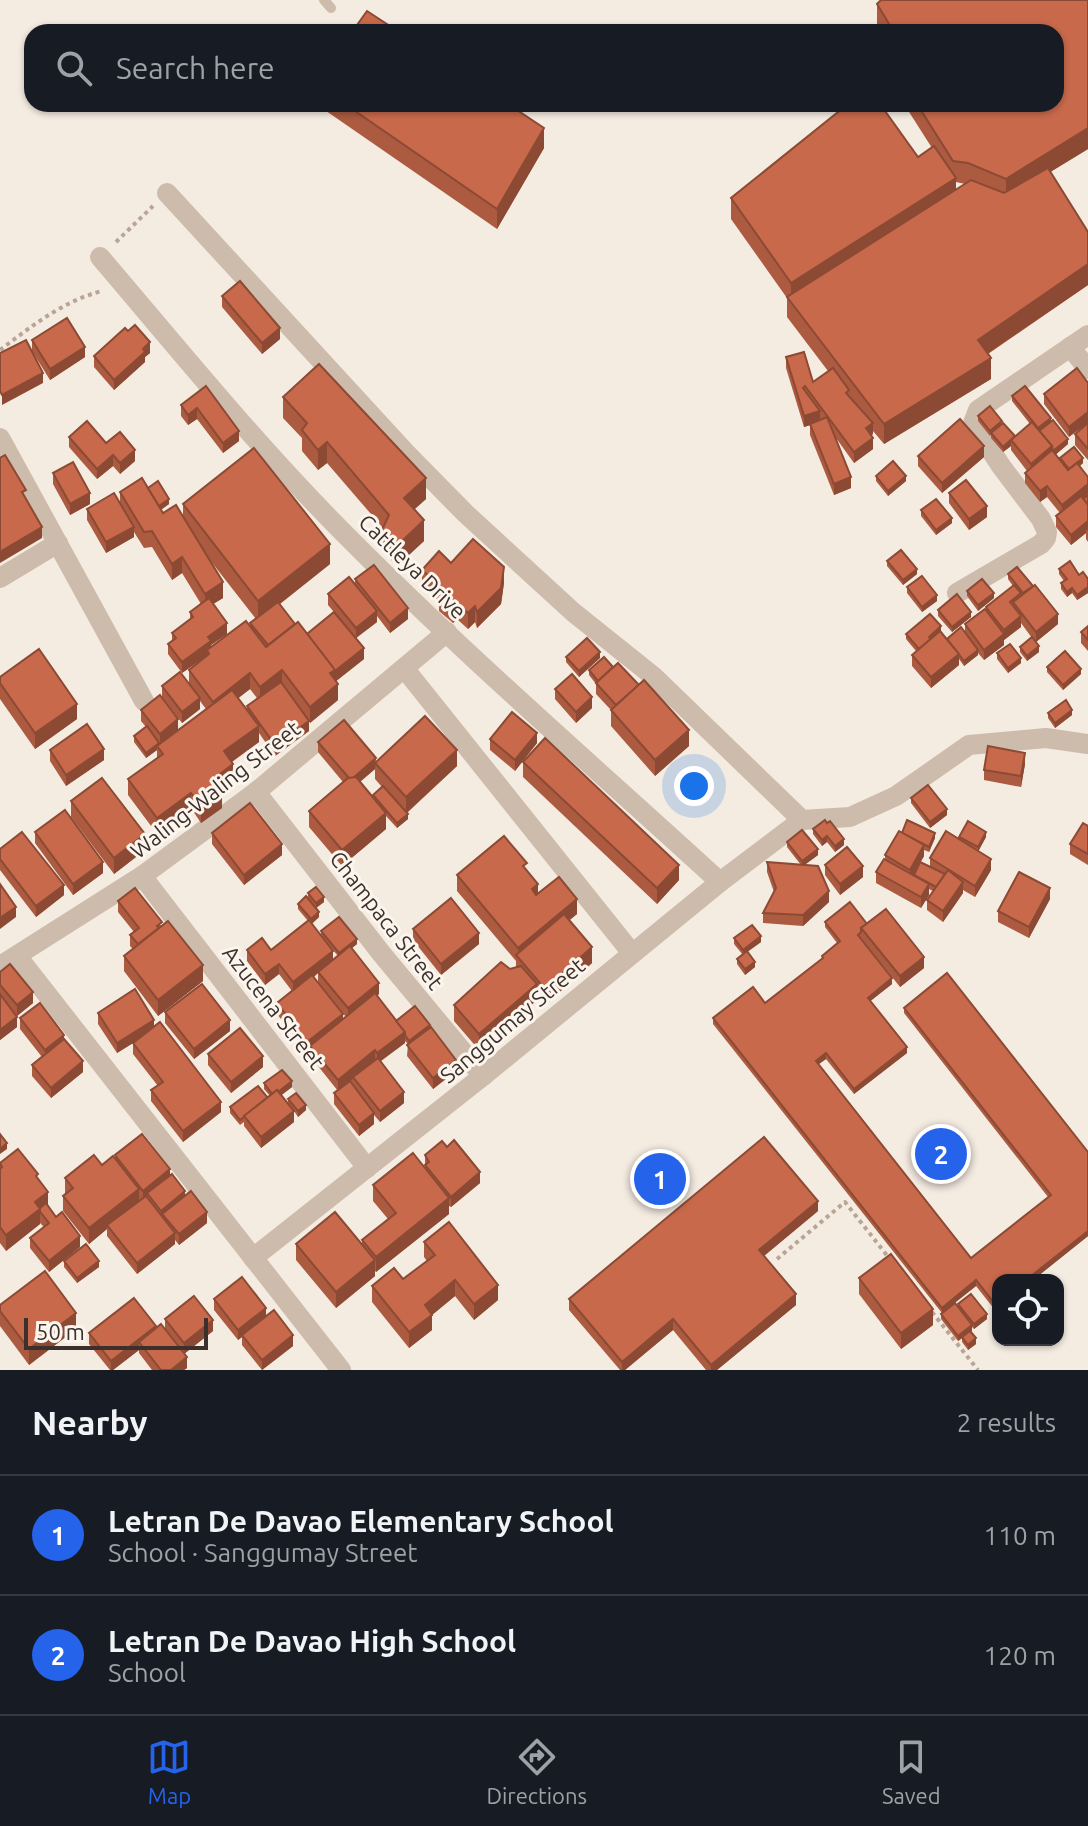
<!DOCTYPE html>
<meta charset="utf-8">
<style>
:root{--surface:#171b24;--page:#242831;--text:#f1f3f6;--muted:#9ea1a6;--line:#363941;--accent:#2563eb}
body{margin:0;font-family:Ubuntu,sans-serif;background:var(--page);color:var(--text)}
.controls{position:absolute;right:24px;bottom:24px;display:grid;overflow:hidden;border-radius:16px;box-shadow:0 2px 6px #0004}
.controls button{width:72px;height:72px;display:grid;place-items:center;padding:0;border:0;border-bottom:2px solid var(--line);background:var(--surface);color:var(--text);font:40px sans-serif}
.scale{position:absolute;left:24px;bottom:20px;width:184px;box-sizing:border-box;padding-left:8px;border:4px solid #3b302b;border-top:0;font-size:22px;line-height:28px;white-space:nowrap;color:#3b302b;-webkit-text-stroke:6px #fbf5ee;paint-order:stroke}
.you{position:absolute;left:694px;top:786px;width:28px;height:28px;margin:-20px;border:6px solid #fff;border-radius:50%;background:#1a73e8;box-shadow:0 0 0 12px #1a73e833}
.badge{display:grid;place-items:center;width:52px;height:52px;border-radius:50%;background:var(--accent);color:#fff;font-size:26px;font-weight:700}
.pin{position:absolute;translate:-50% -50%;border:4px solid #fff;box-shadow:0 2px 8px #0006}
.list{margin:0;padding:0;list-style:none}
h2{display:flex;justify-content:space-between;align-items:center;height:104px;margin:0;padding:0 32px;font-size:34px}
h2 small{font-size:26px;font-weight:400;color:var(--muted)}
.list li{display:grid;grid-template-columns:52px 1fr auto;gap:24px;align-items:center;box-sizing:border-box;height:120px;padding:0 32px;border-top:2px solid var(--line)}
.list b{display:block;font-size:30px;white-space:nowrap}
.list p{margin:0;font-size:26px;white-space:nowrap;color:var(--muted)}
.list em{font-size:26px;font-style:normal;color:var(--muted)}
.icon{flex:none;width:44px;height:44px;fill:none;stroke:currentColor;stroke-width:2;stroke-linecap:round;stroke-linejoin:round}
.map{position:relative;flex:none;width:1088px;height:1370px;overflow:hidden}
.search{position:absolute;background:var(--surface);box-shadow:0 2px 6px #0004;left:24px;right:24px;top:24px;height:88px;display:flex;align-items:center;gap:20px;box-sizing:border-box;padding:0 28px;border-radius:24px;color:var(--muted);font-size:30px}
.sheet{height:344px;background:var(--surface)}
nav{display:flex;justify-content:space-around;align-items:center;box-sizing:border-box;height:112px;border-top:2px solid var(--line);background:var(--surface);font-size:22px;color:var(--muted)}
nav a{display:grid;justify-items:center;gap:4px}
nav .on{color:var(--accent)}
.map>svg:first-child{display:block}
</style>
<div class="map">
<svg width="1088" height="1370" viewBox="0 0 1088 1370">
<rect width="100%" height="100%" fill="#f4ebe1"/>
<g fill="none" stroke-linecap="round" stroke-linejoin="round">
<g stroke="#b9a596" stroke-width="4" stroke-dasharray="4 4" stroke-linecap="butt">
<polyline points="116,242 153,206"/>
<path d="M0,350C32,326 63,301 102,291"/>
<polyline points="777,1259 845,1202 889,1258"/>
<polyline points="932,1312 978,1370"/>
</g>
<polyline stroke="#cdbbac" stroke-width="10" points="324,0 331,8"/>
<g stroke="#cdbbac" stroke-width="20">
<polyline points="167,193 406,453 466,514 573,612 653,676 802,820 850,817 896,796 969,745 1046,738 1088,744"/>
<path d="M100,257C175,345 248,435 329,518C453,645 589,762 720,882"/>
<polyline points="1070,347 1088,369"/>
<polyline points="0,438 144,701"/>
<polyline points="0,578 58,543"/>
<polyline points="957,593 1041,544 1046,538 1047,532 1041,519 1001,466 973,423 978,410 1088,335"/>
<polyline points="404,668 631,952"/>
<polyline points="256,792 381,953 483,1076"/>
<polyline points="142,876 367,1168"/>
<polyline points="17,956 341,1370"/>
<polyline points="0,966 142,876 256,792 447,632"/>
<polyline points="253,1258 483,1076 720,882 802,820"/>
</g>
</g>
<g fill="#ac5a40" fill-rule="evenodd">
<path d="M881,0H1088V149L1050,172L1088,232V285L988,354L991,358V379L884,444L873,431V434L871,435L873,438V449L854,463L836,438L851,477V488L834,495L810,435V425L804,427L786,368V357L804,352L813,382L828,371L787,317V298L731,219V198L848,104H880L918,157L932,148L904,104H1056V32H882L877,25V4ZM956,182L965,184L956,190Z"/>
<polygon points="316,104 508,104 544,148 497,229"/>
<polygon points="222,296 280,339 262,354 222,307"/>
<polygon points="32,340 85,357 50,380 32,351"/>
<polygon points="150,353 145,357 145,362 114,390 94,367 94,356"/>
<polygon points="1088,383 1069,437 1044,404 1044,394"/>
<polygon points="206,386 239,441 223,453 197,419 188,425 181,416 181,405"/>
<polygon points="1012,396 1051,422 1068,444 1056,454 1060,460 1083,463 1079,467 1088,477 1088,494 1083,499 1088,495 1088,542 1086,539 1086,533 1071,545 1056,527 1056,516 1060,513 1047,497 1040,502 1025,483 1025,473 1027,471 1011,450 1011,446 1003,452 991,438 991,435 990,436 978,421 978,416 1002,423 1015,436 1030,424 1012,401"/>
<polygon points="283,397 426,499 414,509 424,541 397,566 382,550 383,528 327,463 318,470 302,451 302,438 283,418"/>
<polygon points="1088,423 1088,460 1075,445 1075,434"/>
<polygon points="69,437 106,443 135,461 120,474 113,466 97,479 69,447"/>
<polygon points="918,456 984,457 942,493 918,466"/>
<polygon points="53,473 90,504 70,515 53,484"/>
<polygon points="876,476 906,481 888,496 876,481"/>
<path d="M148,488L169,504L161,510L163,513L183,517V504L330,564L280,604L295,624L307,634L364,659L336,681L338,700L310,723L309,721V731L275,756L259,733V742L232,762L233,780L220,790L222,808L201,823L191,808L157,834L128,795V779L157,758V750L146,758L134,742V736L146,727L141,721V710L178,730L206,709L200,701V709L182,723L162,697V686L189,684V670L207,656L182,673L168,654V644L172,641V633L190,620V612L201,604L182,573L172,580L152,547L144,548L134,532V537L106,553L87,520V509L120,502V492ZM206,555L256,619L250,623V627L211,647V645L227,634L213,604L223,598ZM250,689L257,698L247,706V710L238,698Z"/>
<polygon points="949,493 987,517 969,530 949,503"/>
<polygon points="921,510 952,523 936,535 921,516"/>
<polygon points="887,561 917,574 903,585 887,566"/>
<polygon points="451,563 504,583 501,604 477,628 475,622 468,629 457,619 453,623 439,611 439,601 422,586 422,570"/>
<polygon points="1059,569 1088,579 1088,593 1077,600 1072,593 1067,597 1061,589 1061,583 1064,581 1059,574"/>
<polygon points="1008,574 1058,624 1036,642 1039,652 1027,661 1020,652 1020,647 1032,638 1021,623 1021,627 1004,640 1004,645 984,660 978,653 978,655 964,666 959,659 959,665 931,688 912,666 912,655 916,651 906,639 906,634 941,631 947,639 965,632 965,624 986,610 986,607 1013,586 1008,579"/>
<polygon points="355,579 408,619 390,633 377,616 377,622 356,638 328,605 328,594 355,585"/>
<polygon points="907,587 937,601 922,612 907,593"/>
<polygon points="967,591 994,598 978,611 967,596"/>
<polygon points="938,610 971,617 952,632 938,616"/>
<polygon points="1088,626 1088,651 1081,643 1081,632"/>
<polygon points="997,653 1021,663 1008,673 997,659"/>
<polygon points="566,657 600,658 579,677 566,662"/>
<polygon points="1047,667 1081,674 1063,690 1047,672"/>
<polygon points="589,670 689,746 655,776 611,726 611,710 596,694 596,684 589,675"/>
<polygon points="0,677 77,719 35,749 0,699"/>
<polygon points="555,689 592,708 576,723 555,699"/>
<polygon points="1048,713 1072,715 1055,728 1048,718"/>
<polygon points="490,739 537,743 515,771 490,750"/>
<path d="M318,742L376,763L457,766L407,813L408,819L397,828L386,816V829L342,866L309,827V811L343,782L318,752ZM375,769V779L382,787L373,795V797L360,782Z"/>
<polygon points="50,750 104,760 66,786 50,761"/>
<polygon points="523,762 679,880 657,904 523,777"/>
<polygon points="1025,764 1021,787 984,780 984,770"/>
<polygon points="911,798 947,815 930,828 911,803"/>
<polygon points="71,801 145,850 114,874 71,817"/>
<polygon points="1088,826 1088,865 1070,854 1070,844"/>
<polygon points="813,829 844,845 835,852 827,842 822,846 813,834"/>
<polygon points="35,832 103,873 73,895 35,843"/>
<polygon points="212,833 282,855 244,885 212,844"/>
<polygon points="902,833 935,838 929,852 924,850 924,856 920,863 930,867 930,858 959,839 959,837 986,837 978,851 991,870 975,897 963,890 963,893 943,922 927,910 927,900 933,891 929,889 929,895 921,908 876,883 876,872 885,860 885,855"/>
<polygon points="787,842 818,855 804,865 829,902 803,926 763,923 763,913 774,892 767,872 767,862 801,865 787,847"/>
<polygon points="0,849 64,895 36,917 0,870"/>
<polygon points="825,865 863,877 840,895 825,875"/>
<polygon points="527,872 538,894 577,914 569,920 592,963 545,1005 537,995 537,1000 479,1050 454,1021 454,1005 510,969 516,967 516,961 457,891 457,875"/>
<path d="M308,893L324,902L316,908L319,917L312,924L321,936V931L357,944L352,948L379,994L377,996L396,1021L430,1028L456,1071L433,1089L407,1056L408,1044L405,1041V1043L380,1061L404,1103L380,1122L374,1115V1124L359,1136L334,1104V1093L338,1091L310,1056V1050L307,1052L277,1014V1003L292,991L279,974L265,985L247,961V950H271L308,921L298,909V904L308,899ZM332,949L338,956L333,960ZM318,973V982L346,1017L343,1020L314,977Z"/>
<polygon points="1050,899 1029,938 998,922 998,911"/>
<polygon points="118,901 162,926 203,981 158,1016 124,971 124,956 133,949 130,946 130,935 134,932 118,912"/>
<polygon points="825,922 867,924 924,968 900,987 861,938 860,938 892,984 870,1001 907,1053 854,1094 826,1059 819,1064 971,1258 1048,1197 904,1013 904,1008 1088,1152 1088,1236 1033,1280 998,1280 998,1307 995,1310 976,1286 942,1313 713,1024 713,1018 765,1003 822,959 822,956 837,943 825,927"/>
<polygon points="413,929 479,944 441,975 413,940"/>
<polygon points="734,938 761,942 747,952 755,967 745,975 737,964 737,959 743,955 734,944"/>
<polygon points="0,972 33,1003 17,1016 17,1027 0,1040"/>
<polygon points="165,1012 230,1031 194,1059 165,1023"/>
<polygon points="98,1013 154,1027 221,1112 183,1142 151,1101 151,1090 158,1086 133,1054 133,1043 117,1053 98,1024"/>
<polygon points="20,1018 64,1039 83,1072 51,1098 32,1076 32,1065 42,1057 20,1029"/>
<polygon points="208,1054 263,1067 231,1093 208,1065"/>
<polygon points="264,1083 292,1087 281,1095 288,1104 288,1099 306,1110 298,1117 294,1111 294,1122 261,1148 244,1126 244,1122 240,1125 230,1113 230,1107 268,1098 270,1096 264,1089"/>
<polygon points="115,1155 170,1175 207,1223 179,1245 175,1240 175,1244 137,1274 107,1236 107,1229 89,1244 63,1211 63,1196 65,1194 65,1178 102,1165 115,1158"/>
<polygon points="425,1155 480,1183 451,1207 449,1206 449,1214 376,1272 375,1271 375,1276 336,1308 296,1260 296,1244 362,1244 362,1240 388,1219 373,1201 373,1185 425,1167"/>
<polygon points="0,1163 38,1180 48,1206 80,1247 49,1272 30,1248 30,1238 44,1227 40,1223 40,1224 6,1251 0,1243"/>
<polygon points="818,1211 764,1256 796,1305 717,1370 706,1370 673,1330 625,1370 620,1370 569,1310 569,1299"/>
<polygon points="424,1242 498,1300 474,1320 455,1296 432,1315 432,1330 409,1348 372,1302 372,1286 403,1279 427,1261 424,1257"/>
<polygon points="64,1261 99,1267 77,1283 64,1267"/>
<polygon points="859,1278 933,1325 901,1349 859,1294"/>
<polygon points="214,1299 266,1316 293,1346 262,1370 242,1345 242,1337 238,1340 214,1310"/>
<polygon points="958,1304 987,1319 974,1329 972,1327 971,1331 976,1344 968,1350 962,1342 962,1338 958,1341 941,1319 941,1314 958,1308"/>
<polygon points="0,1305 76,1329 29,1365 0,1326"/>
<polygon points="165,1319 213,1331 184,1354 187,1368 184,1370 152,1370 139,1353 139,1350 113,1370 110,1370 89,1344 89,1333 165,1329"/>
</g>
<g fill="#8c4a34">
<polygon points="544,128 544,148 497,229 497,209"/>
<polygon points="1088,128 1088,149 1006,199 1006,179"/>
<polygon points="956,178 956,199 791,304 791,283"/>
<polygon points="1088,264 1088,285 978,360 978,340"/>
<polygon points="280,328 280,339 262,354 262,343"/>
<polygon points="150,342 150,353 145,357 145,362 114,390 114,380"/>
<polygon points="85,347 85,357 50,380 50,369"/>
<polygon points="991,358 991,379 884,444 884,424"/>
<polygon points="43,373 43,383 2,405 2,395"/>
<polygon points="197,408 197,419 188,425 188,415"/>
<polygon points="820,411 820,422 804,427 804,416"/>
<polygon points="1088,412 1088,423 1069,437 1069,427"/>
<polygon points="1051,418 1051,423 1038,433 1038,428"/>
<polygon points="873,423 873,434 866,439 866,428"/>
<polygon points="239,431 239,441 223,453 223,443"/>
<polygon points="873,438 873,449 854,463 854,452"/>
<polygon points="1068,439 1068,444 1053,457 1053,451"/>
<polygon points="1011,441 1011,446 1003,452 1003,447"/>
<polygon points="327,442 327,463 318,470 318,450"/>
<polygon points="984,446 984,457 942,493 942,483"/>
<polygon points="1052,446 1052,457 1031,475 1031,464"/>
<polygon points="135,450 135,461 120,474 120,463"/>
<polygon points="113,455 113,466 97,479 97,469"/>
<polygon points="1083,458 1083,463 1069,475 1069,469"/>
<polygon points="906,476 906,481 888,496 888,491"/>
<polygon points="851,477 851,488 834,495 834,484"/>
<polygon points="426,478 426,499 404,519 404,498"/>
<polygon points="1088,484 1088,494 1062,515 1062,505"/>
<polygon points="1047,486 1047,497 1040,502 1040,491"/>
<polygon points="90,493 90,504 70,515 70,504"/>
<polygon points="169,499 169,504 157,512 157,507"/>
<polygon points="987,506 987,517 969,530 969,519"/>
<polygon points="952,518 952,523 936,535 936,530"/>
<polygon points="424,520 424,541 397,566 397,546"/>
<polygon points="1088,521 1088,531 1086,529 1086,533 1071,545 1071,535"/>
<polygon points="42,527 42,538 0,563 0,552"/>
<polygon points="134,527 134,537 106,553 106,542"/>
<polygon points="330,544 330,564 258,621 258,601"/>
<polygon points="182,557 182,573 172,580 172,564"/>
<polygon points="504,567 504,583 501,604 477,628 477,612"/>
<polygon points="917,569 917,574 903,585 903,580"/>
<polygon points="223,582 223,598 205,609 205,594"/>
<polygon points="1088,587 1088,593 1077,600 1077,595"/>
<polygon points="1072,588 1072,593 1067,597 1067,592"/>
<polygon points="994,593 994,598 978,611 978,605"/>
<polygon points="937,595 937,601 922,612 922,607"/>
<polygon points="457,603 457,619 453,623 453,607"/>
<polygon points="475,606 475,622 468,629 468,613"/>
<polygon points="408,608 408,619 390,633 390,623"/>
<polygon points="377,611 377,622 356,638 356,628"/>
<polygon points="971,612 971,617 952,632 952,627"/>
<polygon points="1058,614 1058,624 1036,642 1036,632"/>
<polygon points="1021,616 1021,627 1004,640 1004,645 984,660 984,650 1004,634 1004,630"/>
<polygon points="227,623 227,634 211,645 211,652 207,650 207,655 182,673 182,662 208,637"/>
<polygon points="941,626 941,631 931,640 929,637"/>
<polygon points="1039,646 1039,652 1027,661 1027,656"/>
<polygon points="364,648 364,659 335,682 330,673"/>
<polygon points="978,650 978,655 964,666 964,661"/>
<polygon points="600,652 600,658 579,677 579,671"/>
<polygon points="959,654 959,665 931,688 931,677"/>
<polygon points="1021,658 1021,663 1008,673 1008,668"/>
<polygon points="1081,669 1081,674 1063,690 1063,685"/>
<polygon points="282,670 282,686 260,702 260,687"/>
<polygon points="250,673 250,689 213,718 213,702"/>
<polygon points="338,684 338,700 310,723 310,707"/>
<polygon points="592,697 592,708 576,723 576,712"/>
<polygon points="200,698 200,709 182,723 182,712"/>
<polygon points="77,704 77,719 35,749 35,733"/>
<polygon points="1072,710 1072,715 1055,728 1055,723"/>
<polygon points="178,719 178,730 160,745 160,734"/>
<polygon points="309,721 309,731 275,756 275,745"/>
<polygon points="259,726 259,742 224,767 224,751"/>
<polygon points="689,730 689,746 655,776 655,760"/>
<polygon points="537,733 537,743 515,771 515,760"/>
<polygon points="159,743 157,746 157,750 146,758 146,753"/>
<polygon points="104,749 104,760 66,786 66,775"/>
<polygon points="457,750 457,766 406,813 406,797"/>
<polygon points="1025,753 1025,764 1021,787 1021,776"/>
<polygon points="376,758 375,769 350,790 350,780"/>
<polygon points="233,764 233,780 212,796 212,780"/>
<polygon points="222,792 222,808 201,823 201,807"/>
<polygon points="191,793 191,808 157,834 157,818"/>
<polygon points="947,809 947,815 930,828 930,822"/>
<polygon points="386,813 386,829 342,866 342,850"/>
<polygon points="408,814 408,819 397,828 397,823"/>
<polygon points="986,832 986,837 978,852 978,847"/>
<polygon points="935,833 935,838 929,852 929,847"/>
<polygon points="145,834 145,850 114,874 114,858"/>
<polygon points="827,836 827,842 822,846 822,840"/>
<polygon points="844,839 844,845 835,852 835,846"/>
<polygon points="282,844 282,855 244,885 244,875"/>
<polygon points="924,845 924,856 910,880 910,870"/>
<polygon points="818,849 818,855 802,867 802,861"/>
<polygon points="991,859 991,870 975,897 975,886"/>
<polygon points="103,862 103,873 73,895 73,884"/>
<polygon points="679,865 679,880 657,904 657,888"/>
<polygon points="863,866 863,877 840,895 840,884"/>
<polygon points="963,882 963,893 943,922 943,911"/>
<polygon points="538,884 538,900 532,889"/>
<polygon points="929,884 929,895 921,908 921,897"/>
<polygon points="64,885 64,895 36,917 36,906"/>
<polygon points="1050,888 1050,899 1029,938 1029,927"/>
<polygon points="829,891 829,902 803,926 803,915"/>
<polygon points="324,897 324,902 316,908 316,903"/>
<polygon points="577,899 577,914 521,961 518,958 518,948"/>
<polygon points="16,907 16,917 0,929 0,918"/>
<polygon points="319,912 319,917 311,924 311,919"/>
<polygon points="479,933 479,944 441,975 441,964"/>
<polygon points="761,936 761,942 743,955 743,950"/>
<polygon points="357,939 357,944 339,958 339,953"/>
<polygon points="592,947 592,963 545,1005 545,989"/>
<polygon points="333,951 333,961 293,993 293,982"/>
<polygon points="924,957 924,968 900,987 900,976"/>
<polygon points="755,962 755,967 745,975 745,969"/>
<polygon points="279,964 279,974 265,985 265,974"/>
<polygon points="203,965 203,981 158,1016 158,1000"/>
<polygon points="892,978 892,984 868,1003 868,998"/>
<polygon points="379,983 379,994 348,1019 348,1008"/>
<polygon points="537,984 537,1000 479,1050 479,1034"/>
<polygon points="33,992 33,1003 17,1016 17,1005"/>
<polygon points="343,1014 343,1025 310,1046 310,1050 307,1052 307,1042"/>
<polygon points="17,1017 17,1027 0,1040 0,1030"/>
<polygon points="154,1020 154,1030 117,1053 117,1043"/>
<polygon points="230,1020 230,1031 194,1059 194,1049"/>
<polygon points="430,1025 430,1030 409,1046 409,1041"/>
<polygon points="405,1032 405,1043 377,1064 377,1053"/>
<polygon points="64,1035 64,1045 45,1060 45,1050"/>
<polygon points="907,1047 907,1053 854,1094 854,1089"/>
<polygon points="375,1050 375,1061 338,1091 338,1080"/>
<polygon points="826,1053 826,1059 816,1066 816,1061"/>
<polygon points="263,1056 263,1067 231,1093 231,1082"/>
<polygon points="456,1060 456,1071 433,1089 433,1078"/>
<polygon points="83,1061 83,1072 51,1098 51,1088"/>
<polygon points="292,1081 292,1087 274,1101 274,1095"/>
<polygon points="404,1092 404,1103 380,1122 380,1111"/>
<polygon points="221,1102 221,1112 183,1142 183,1131"/>
<polygon points="306,1105 306,1110 298,1117 298,1111"/>
<polygon points="294,1111 294,1122 261,1148 261,1137"/>
<polygon points="374,1113 374,1124 359,1136 359,1125"/>
<polygon points="7,1143 7,1149 0,1154 0,1149"/>
<polygon points="170,1169 170,1180 147,1193 147,1199 143,1202 143,1191"/>
<polygon points="480,1172 480,1183 451,1207 451,1197"/>
<polygon points="139,1189 139,1205 107,1225 107,1229 89,1244 89,1228"/>
<polygon points="185,1191 185,1202 162,1214 162,1220 161,1221 161,1211"/>
<polygon points="48,1192 48,1208 40,1212 40,1224 6,1251 6,1235 35,1202"/>
<polygon points="449,1198 449,1214 376,1272 376,1257"/>
<polygon points="818,1201 818,1211 759,1260 759,1250"/>
<polygon points="207,1212 207,1223 179,1245 179,1234"/>
<polygon points="1088,1231 1088,1236 1033,1280 1026,1280"/>
<polygon points="175,1233 175,1244 137,1274 137,1263"/>
<polygon points="80,1236 80,1247 49,1272 49,1261"/>
<polygon points="375,1260 375,1276 336,1308 336,1292"/>
<polygon points="99,1261 99,1267 77,1283 77,1278"/>
<polygon points="455,1280 455,1296 432,1315 432,1330 409,1348 409,1332 425,1305"/>
<polygon points="976,1280 976,1286 942,1313 942,1308"/>
<polygon points="498,1285 498,1300 474,1320 474,1304"/>
<polygon points="796,1294 796,1305 717,1370 711,1370 711,1365"/>
<polygon points="266,1308 266,1319 242,1335 242,1337 238,1340 238,1330"/>
<polygon points="933,1309 933,1325 901,1349 901,1333"/>
<polygon points="76,1313 76,1329 29,1365 29,1349"/>
<polygon points="987,1314 987,1319 974,1329 974,1324"/>
<polygon points="673,1319 673,1330 625,1370 622,1370 622,1362"/>
<polygon points="213,1320 213,1331 184,1354 184,1343"/>
<polygon points="972,1325 972,1331 958,1341 958,1336"/>
<polygon points="156,1326 156,1337 139,1342 139,1350 113,1370 111,1370 111,1361"/>
<polygon points="293,1335 293,1346 262,1370 262,1360"/>
<polygon points="976,1338 976,1344 968,1350 968,1345"/>
<polygon points="187,1357 187,1368 184,1370 171,1370"/>
</g>
<g fill="#c8694b" stroke="#8c4a34" stroke-width="2">
<polygon points="881,0 1088,0 1088,128 1006,179 968,163 953,161 917,104 1056,104 1056,32 894,32 877,4"/>
<polygon points="367,11 399,32 352,32"/>
<polygon points="345,104 508,104 544,128 497,209"/>
<polygon points="848,104 880,104 918,157 934,146 956,178 791,283 731,198"/>
<polygon points="1048,168 1088,232 1088,264 978,340 991,358 884,424 787,297 971,180 1004,193"/>
<polygon points="240,281 280,328 262,343 222,296"/>
<polygon points="67,318 85,347 50,369 32,340"/>
<polygon points="135,325 150,342 143,349 145,352 114,380 94,356 125,328 128,331"/>
<polygon points="26,340 43,373 2,395 0,391 0,353"/>
<polygon points="804,352 813,382 833,368 849,390 846,393 873,423 866,428 873,438 854,452 805,386 803,388 820,411 804,416 786,357"/>
<polygon points="319,364 426,478 404,498 424,520 397,546 382,530 389,515 327,442 318,450 302,430 307,423 283,397"/>
<polygon points="1077,368 1088,383 1088,412 1069,427 1044,394"/>
<polygon points="206,386 239,431 223,443 197,408 188,415 181,405"/>
<polygon points="1025,386 1051,418 1038,428 1012,396"/>
<polygon points="990,406 1002,421 990,431 978,416"/>
<polygon points="827,417 851,477 834,484 810,424"/>
<polygon points="960,419 984,446 942,483 918,456"/>
<polygon points="1053,420 1068,439 1053,451 1052,446 1039,431"/>
<polygon points="87,421 106,443 120,432 135,450 120,463 113,455 97,469 69,437"/>
<polygon points="1032,422 1052,446 1031,464 1011,440"/>
<polygon points="1003,423 1015,436 1003,447 991,433"/>
<polygon points="1088,423 1088,449 1075,434"/>
<polygon points="1074,447 1083,458 1069,469 1060,458"/>
<polygon points="254,448 330,544 258,601 183,504"/>
<polygon points="1052,450 1068,470 1077,463 1088,477 1088,484 1062,505 1047,486 1040,491 1025,473"/>
<polygon points="5,455 26,490 22,492 42,527 0,552 0,458"/>
<polygon points="893,461 906,476 888,491 876,476"/>
<polygon points="73,462 90,493 70,504 53,473"/>
<polygon points="142,478 163,513 176,505 223,582 205,594 182,557 172,564 152,531 144,532 120,492"/>
<polygon points="966,480 987,506 969,519 949,493"/>
<polygon points="158,481 169,499 159,506 148,488"/>
<polygon points="114,493 134,527 106,542 87,509"/>
<polygon points="1088,495 1088,505 1083,499"/>
<polygon points="1081,496 1088,505 1088,521 1071,535 1056,516"/>
<polygon points="936,499 952,518 936,530 921,510"/>
<polygon points="473,539 504,567 501,588 477,612 475,606 468,613 457,603 453,607 439,595 443,589 422,570 439,551 451,563"/>
<polygon points="901,550 917,569 903,580 887,561"/>
<polygon points="1070,561 1079,575 1083,572 1088,579 1088,587 1077,595 1072,588 1067,592 1061,583 1067,579 1059,569"/>
<polygon points="374,565 408,608 390,623 355,579"/>
<polygon points="1017,567 1033,586 1023,593 1008,574"/>
<polygon points="922,576 937,595 922,607 907,587"/>
<polygon points="349,577 377,611 356,628 328,594"/>
<polygon points="982,579 994,593 978,605 967,591"/>
<polygon points="1014,585 1021,593 1010,602 1021,616 1004,630 986,607"/>
<polygon points="1035,585 1058,614 1036,632 1013,602"/>
<polygon points="957,594 971,612 952,627 938,610"/>
<polygon points="209,598 227,623 208,637 211,641 182,662 168,644 176,638 172,633 193,617 190,612"/>
<polygon points="278,602 295,624 268,645 250,623"/>
<polygon points="985,609 1004,634 984,650 965,624"/>
<polygon points="334,612 364,648 335,671 307,634"/>
<polygon points="930,614 941,626 929,637 931,639 919,649 906,634"/>
<polygon points="246,621 266,647 298,622 335,670 330,673 338,684 310,707 282,670 260,687 250,673 213,702 189,670 209,654 207,650"/>
<polygon points="1088,626 1088,640 1081,632"/>
<polygon points="961,627 978,650 964,661 947,639"/>
<polygon points="940,631 959,654 931,677 912,655"/>
<polygon points="1032,637 1039,646 1027,656 1020,647"/>
<polygon points="587,638 600,652 579,671 566,657"/>
<polygon points="1010,644 1021,658 1008,668 997,653"/>
<polygon points="39,649 77,704 35,733 0,683 0,677"/>
<polygon points="1065,651 1081,669 1063,685 1047,667"/>
<polygon points="604,657 613,667 598,681 589,670"/>
<polygon points="618,663 639,685 616,705 596,683"/>
<polygon points="180,672 200,698 182,712 162,686"/>
<polygon points="572,674 592,697 576,712 555,689"/>
<polygon points="644,680 689,730 655,760 611,710"/>
<polygon points="281,682 309,721 275,745 247,706"/>
<polygon points="232,690 259,726 224,751 233,764 212,780 222,792 201,807 191,793 157,818 128,779 163,754 157,746"/>
<polygon points="160,695 178,719 160,734 141,710"/>
<polygon points="1066,700 1072,710 1055,723 1048,713"/>
<polygon points="512,712 537,733 515,760 490,739"/>
<polygon points="425,716 457,750 406,797 375,763"/>
<polygon points="344,720 376,758 353,778 349,778 318,742"/>
<polygon points="87,724 104,749 66,775 50,750"/>
<polygon points="147,726 159,743 146,753 134,736"/>
<polygon points="545,738 679,865 657,888 523,762"/>
<polygon points="988,746 1025,753 1021,776 984,770"/>
<polygon points="356,777 386,813 342,850 309,811 348,778"/>
<polygon points="102,778 145,834 114,858 71,801"/>
<polygon points="928,785 947,809 930,822 911,798"/>
<polygon points="383,786 408,814 397,823 373,795"/>
<polygon points="250,803 282,844 244,875 212,833"/>
<polygon points="65,810 103,862 73,884 35,832"/>
<polygon points="825,820 827,823 830,821 844,839 835,846 827,836 822,840 813,829"/>
<polygon points="907,820 935,833 929,847 902,833"/>
<polygon points="968,821 986,832 978,847 959,837"/>
<polygon points="1083,823 1088,826 1088,854 1070,844"/>
<polygon points="802,830 818,849 802,861 787,842"/>
<polygon points="899,831 924,845 910,870 885,855"/>
<polygon points="946,831 991,859 975,886 930,858"/>
<polygon points="22,832 64,885 36,906 0,859 0,849"/>
<polygon points="504,836 527,863 523,866 538,884 532,889 536,895 559,877 577,899 518,948 457,875"/>
<polygon points="847,847 863,866 840,884 825,865"/>
<polygon points="884,859 929,884 921,897 876,872"/>
<polygon points="767,862 818,866 829,891 803,915 763,913 776,888"/>
<polygon points="920,862 945,874 936,887 914,875"/>
<polygon points="948,870 963,882 943,911 927,900"/>
<polygon points="1019,872 1050,888 1029,927 998,911"/>
<polygon points="0,884 16,907 0,918"/>
<polygon points="316,887 324,897 316,903 308,893"/>
<polygon points="135,888 162,922 157,926 159,928 138,944 130,935 139,928 118,901"/>
<polygon points="306,896 319,912 311,919 298,904"/>
<polygon points="451,898 479,933 441,964 413,929"/>
<polygon points="850,902 867,924 861,928 861,932 858,935 892,978 868,998 907,1047 854,1089 826,1053 816,1061 971,1258 1051,1195 904,1008 947,973 1088,1152 1088,1231 1026,1280 998,1280 998,1302 995,1304 976,1280 942,1308 713,1018 753,987 765,1003 823,958 822,956 840,941 825,922"/>
<polygon points="886,909 924,957 900,976 861,928"/>
<polygon points="564,914 592,947 545,989 516,955"/>
<polygon points="339,917 357,939 339,953 321,931"/>
<polygon points="309,920 333,951 293,982 279,964 265,974 247,950 262,938 271,950"/>
<polygon points="168,921 203,965 158,1000 124,956"/>
<polygon points="752,925 761,936 743,950 734,938"/>
<polygon points="350,946 379,983 348,1008 318,972"/>
<polygon points="747,951 755,962 745,969 737,959"/>
<polygon points="501,962 510,969 521,966 537,984 479,1034 454,1005"/>
<polygon points="10,964 33,992 17,1005 0,985 0,972"/>
<polygon points="312,975 343,1014 307,1042 277,1003"/>
<polygon points="202,984 230,1020 194,1049 165,1012"/>
<polygon points="135,989 154,1020 117,1043 98,1013"/>
<polygon points="375,993 405,1032 377,1053 375,1050 338,1080 310,1046"/>
<polygon points="0,994 17,1017 0,1030"/>
<polygon points="40,1003 64,1035 45,1050 20,1018"/>
<polygon points="415,1006 430,1025 409,1041 405,1035 405,1032 396,1021"/>
<polygon points="160,1022 221,1102 183,1131 151,1090 163,1082 133,1043"/>
<polygon points="431,1027 456,1060 433,1078 407,1045"/>
<polygon points="240,1028 263,1056 231,1082 208,1054"/>
<polygon points="64,1039 83,1061 51,1088 32,1065"/>
<polygon points="378,1058 404,1092 380,1111 353,1077"/>
<polygon points="282,1070 292,1081 278,1092 277,1090 272,1094 264,1083"/>
<polygon points="350,1081 374,1113 359,1125 334,1093"/>
<polygon points="258,1086 268,1098 240,1120 230,1107"/>
<polygon points="277,1090 294,1111 261,1137 244,1116"/>
<polygon points="296,1093 306,1105 298,1111 288,1099"/>
<polygon points="0,1134 7,1143 0,1149"/>
<polygon points="142,1134 170,1169 143,1191 115,1155"/>
<polygon points="764,1137 818,1201 759,1250 796,1294 711,1365 673,1319 622,1362 569,1299"/>
<polygon points="454,1140 480,1172 451,1197 425,1165 429,1162 425,1155 442,1141 447,1147"/>
<polygon points="18,1149 38,1174 36,1176 48,1192 35,1202 40,1209 6,1235 0,1227 0,1169 2,1167 0,1163"/>
<polygon points="413,1153 449,1198 376,1257 362,1240 396,1213 373,1185"/>
<polygon points="94,1155 102,1165 113,1156 139,1189 89,1228 63,1196 73,1188 65,1178"/>
<polygon points="172,1174 185,1191 161,1211 147,1193"/>
<polygon points="191,1191 207,1212 179,1234 162,1214"/>
<polygon points="146,1196 175,1233 137,1263 107,1225"/>
<polygon points="46,1203 56,1217 62,1212 80,1236 49,1261 30,1238 49,1223 40,1212 40,1208"/>
<polygon points="335,1212 375,1260 336,1292 296,1244"/>
<polygon points="449,1222 498,1285 474,1304 455,1280 425,1305 432,1315 409,1332 372,1286 394,1268 403,1279 435,1255 424,1242"/>
<polygon points="86,1244 99,1261 77,1278 64,1261"/>
<polygon points="891,1254 933,1309 901,1333 859,1278"/>
<polygon points="45,1271 76,1313 29,1349 0,1311 0,1305"/>
<polygon points="242,1277 266,1308 238,1330 214,1299"/>
<polygon points="971,1294 987,1314 974,1324 958,1304"/>
<polygon points="194,1296 213,1320 184,1343 165,1319"/>
<polygon points="134,1298 156,1326 111,1361 89,1333"/>
<polygon points="955,1303 972,1325 958,1336 941,1314"/>
<polygon points="274,1310 293,1335 262,1360 242,1335"/>
<polygon points="161,1324 187,1357 171,1370 161,1370 139,1342"/>
<polygon points="970,1331 976,1338 968,1345 962,1337"/>
</g>
<g text-anchor="middle" dominant-baseline="central" stroke-width="6" stroke-linejoin="round" paint-order="stroke">
<g font-size="22" fill="#3b302b" stroke="#fbf5ee">
<text transform="translate(413 566) rotate(44)">Cattleya Drive</text>
<text transform="translate(215 789) rotate(-38)">Waling-Waling Street</text>
<text transform="translate(387 920) rotate(52)">Champaca Street</text>
<text transform="translate(274 1007) rotate(52)">Azucena Street</text>
<text transform="translate(512 1020) rotate(-40)">Sanggumay Street</text>
</g>
</g>
</svg>
<div class="controls">
<button><svg class="icon" aria-label="locate" viewBox="0 0 24 24"><circle cx="12" cy="12" r="6"/><path d="M12 2v4M12 18v4M2 12h4M18 12h4"/></svg></button>
</div>
<div class="scale">50 m</div>
<div class="you"></div>
<div class="pin badge" style="left:660px;top:1179px">1</div>
<div class="pin badge" style="left:941px;top:1154px">2</div>
<div class="search"><svg class="icon" aria-label="search" viewBox="0 0 24 24"><circle cx="10" cy="10" r="6"/><path d="M15 15l6 6"/></svg>Search here</div>
</div>
<section class="sheet">
<h2>Nearby<small>2 results</small></h2>
<ul class="list">
<li><span class="badge">1</span><div><b>Letran De Davao Elementary School</b><p>School · Sanggumay Street</p></div><em>110 m</em></li>
<li><span class="badge">2</span><div><b>Letran De Davao High School</b><p>School</p></div><em>120 m</em></li>
</ul>
</section>
<nav>
<a class="on"><svg class="icon" aria-label="map" viewBox="0 0 24 24"><path d="M3 6l6-2 6 2 6-2v14l-6 2-6-2-6 2zM9 4v14M15 6v14"/></svg>Map</a>
<a><svg class="icon" aria-label="directions" viewBox="0 0 24 24"><path d="M12 3l9 9-9 9-9-9zM9 14v-3h6M13 9l2 2-2 2"/></svg>Directions</a>
<a><svg class="icon" aria-label="saved" viewBox="0 0 24 24"><path d="M7 4h10v16l-5-4-5 4z"/></svg>Saved</a>
</nav>
